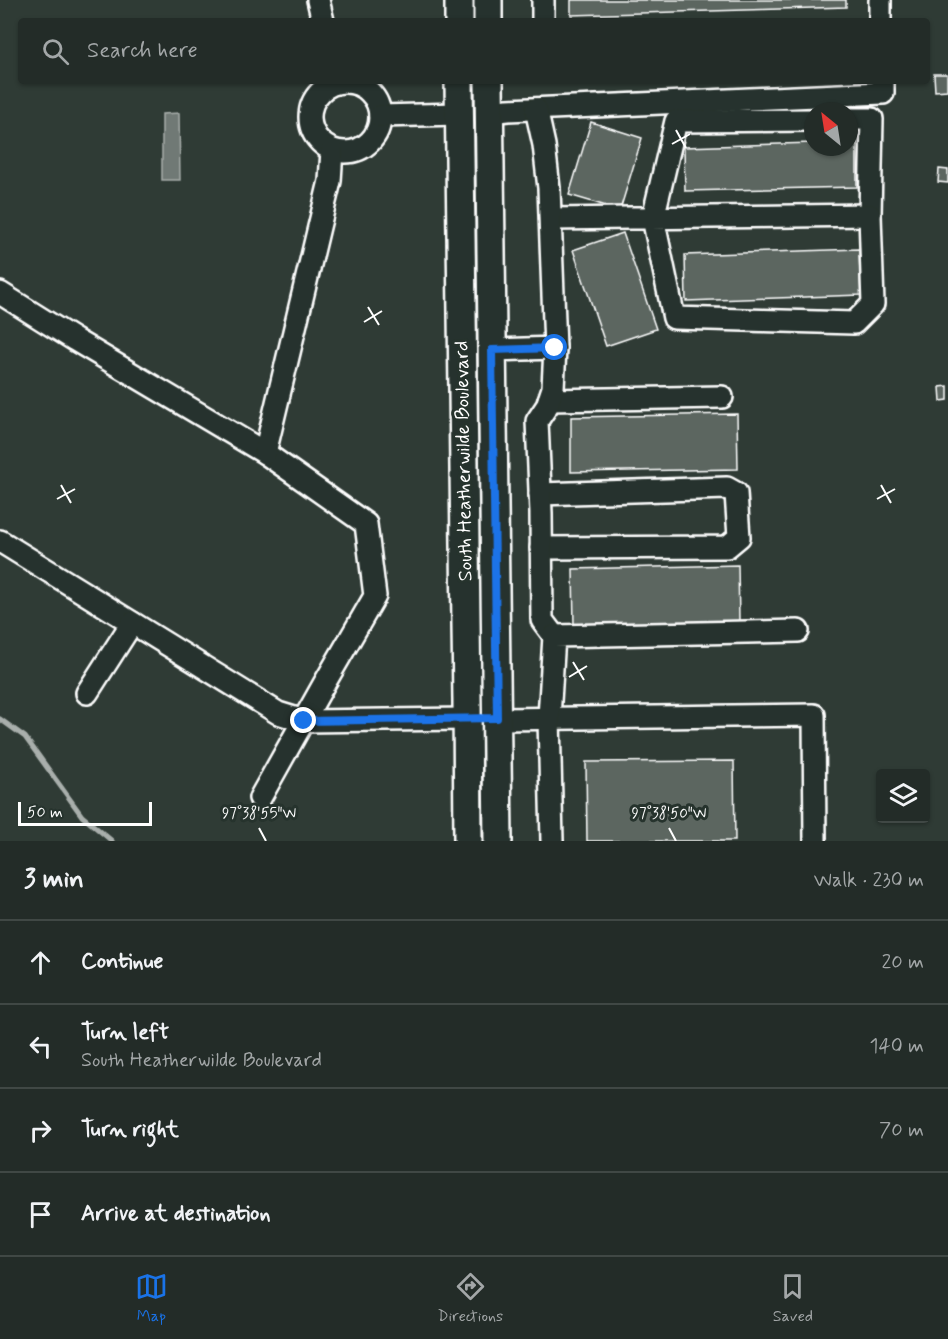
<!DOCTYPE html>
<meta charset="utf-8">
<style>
:root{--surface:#232c28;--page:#2b3430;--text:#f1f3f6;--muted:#a3a7a8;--line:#404845;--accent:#1a73e8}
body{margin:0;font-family:Mynerve,sans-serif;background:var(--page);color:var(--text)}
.controls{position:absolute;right:18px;bottom:18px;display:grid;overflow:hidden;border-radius:6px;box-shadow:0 2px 4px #0004}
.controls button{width:54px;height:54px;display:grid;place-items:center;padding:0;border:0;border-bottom:2px solid var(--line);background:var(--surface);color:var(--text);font:30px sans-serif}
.compass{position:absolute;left:804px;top:102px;width:54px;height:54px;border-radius:50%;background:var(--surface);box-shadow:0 2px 4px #0004;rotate:330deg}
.scale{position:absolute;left:18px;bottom:15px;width:134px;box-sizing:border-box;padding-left:6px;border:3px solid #fff;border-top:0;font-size:16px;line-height:21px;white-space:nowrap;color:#fff;-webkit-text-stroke:4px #26332d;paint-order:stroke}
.stop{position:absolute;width:18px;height:18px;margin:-14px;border:4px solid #1a73e8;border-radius:50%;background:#fff}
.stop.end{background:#1a73e8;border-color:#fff;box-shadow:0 2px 6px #0008}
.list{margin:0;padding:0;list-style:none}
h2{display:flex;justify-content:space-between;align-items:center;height:78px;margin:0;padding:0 24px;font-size:26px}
h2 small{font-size:20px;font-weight:400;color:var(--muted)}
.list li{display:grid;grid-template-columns:39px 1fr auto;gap:18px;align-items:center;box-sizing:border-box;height:84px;padding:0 24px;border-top:2px solid var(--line)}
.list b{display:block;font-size:22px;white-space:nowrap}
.list p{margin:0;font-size:20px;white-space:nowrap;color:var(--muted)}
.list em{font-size:20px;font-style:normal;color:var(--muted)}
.icon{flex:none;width:33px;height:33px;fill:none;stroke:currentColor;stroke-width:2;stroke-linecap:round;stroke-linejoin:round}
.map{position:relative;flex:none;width:948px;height:841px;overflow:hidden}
.search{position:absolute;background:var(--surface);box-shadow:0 2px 4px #0004;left:18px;right:18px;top:18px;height:66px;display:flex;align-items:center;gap:15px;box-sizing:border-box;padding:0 21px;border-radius:6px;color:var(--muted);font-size:22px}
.sheet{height:414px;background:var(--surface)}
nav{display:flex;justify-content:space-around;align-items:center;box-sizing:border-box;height:84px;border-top:2px solid var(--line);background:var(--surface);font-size:16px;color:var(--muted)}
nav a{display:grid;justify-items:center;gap:3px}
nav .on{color:var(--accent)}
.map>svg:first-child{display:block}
</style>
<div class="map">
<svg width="948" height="841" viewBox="0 0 948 841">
<rect width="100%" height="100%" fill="#2f3b35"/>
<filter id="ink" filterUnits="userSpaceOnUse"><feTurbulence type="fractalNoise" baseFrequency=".0167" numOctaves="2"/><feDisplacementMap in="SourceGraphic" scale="12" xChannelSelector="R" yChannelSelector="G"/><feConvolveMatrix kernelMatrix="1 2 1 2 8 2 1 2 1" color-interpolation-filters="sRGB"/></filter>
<g filter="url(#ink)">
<polygon fill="#707975" stroke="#a9afac" stroke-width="1.5" points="179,113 180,180 162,180 162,114"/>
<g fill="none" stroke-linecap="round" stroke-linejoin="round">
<polyline stroke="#a9afac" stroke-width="5" points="0,719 25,737 82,816 112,841"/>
</g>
<g fill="#5b6661" stroke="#fff" stroke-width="1.5">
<polygon points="571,0 846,0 846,7 571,15"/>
<polygon points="934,74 947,74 947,90 935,91"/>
<polygon points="591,122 642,138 620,210 569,195"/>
<polygon points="849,142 857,142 857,187 685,191 684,147 813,143 813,147 849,147"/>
<polygon points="939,169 948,170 948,183 938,182"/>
<polygon points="623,233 656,329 606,346 573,250"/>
<polygon points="859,249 861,295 686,301 685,255"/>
<polygon points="948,386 948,400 941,401 940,387"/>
<polygon points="737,414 738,469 571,472 571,417"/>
<polygon points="738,565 739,621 574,625 573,569"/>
<polygon points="734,761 735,841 587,841 586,762"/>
</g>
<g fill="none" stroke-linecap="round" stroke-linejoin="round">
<g stroke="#fff" stroke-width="26">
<g id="minor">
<polyline points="318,0 323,21"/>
<polyline points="880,0 880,21"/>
<polyline points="543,21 543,0"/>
<circle cx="345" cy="117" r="35"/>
<polyline points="489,112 508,110 883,93 883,81"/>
<polyline points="380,116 459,114"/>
<polyline points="849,119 872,119 870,215"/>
<polyline points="551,219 870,215 873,304 854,323 674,318 653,218 676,121 813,120"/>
<polyline points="0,293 75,340 265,453 366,524 375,596 324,684 260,798"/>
<polyline points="491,350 555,348 549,188 544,145 536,109"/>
<polyline points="549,400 722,397"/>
<polyline points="265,453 330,181 332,150"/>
<polyline points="540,494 727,488 736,493 739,537 727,547 541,548"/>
<polyline points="0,541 278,713 304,721 467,719"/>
<polyline points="554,636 542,620 541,513 537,421 547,406 553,388 555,348"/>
<polyline points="87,693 132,623"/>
<polyline points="497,719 814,715 815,841"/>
<polyline points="552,841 549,718 554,636 798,631"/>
</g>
</g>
<g stroke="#fff" stroke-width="32">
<g id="major">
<polyline points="459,0 459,21"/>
<polyline points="488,0 488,21"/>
<polyline points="459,81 467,700 468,841"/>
<polyline points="489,81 498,841"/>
</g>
</g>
<use href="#minor" stroke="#26332d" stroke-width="21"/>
<use href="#major" stroke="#26332d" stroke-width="27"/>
</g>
</g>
<g fill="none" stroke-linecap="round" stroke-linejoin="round" filter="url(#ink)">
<polyline stroke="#1a73e8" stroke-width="8" points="304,721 497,718 492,350 555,348"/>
</g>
<path fill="none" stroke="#fff" stroke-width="2" d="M676,130L686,148M672,144L690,134M368,307L379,325M364,322L382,311M61,485L71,503M881,485L891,503M57,499L75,489M877,499L895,489M573,662L584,680M569,677L587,666M259,828L266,841M669,828L676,841"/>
<g text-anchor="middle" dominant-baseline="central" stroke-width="6" stroke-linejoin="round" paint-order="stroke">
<g font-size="20" fill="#fff" stroke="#26332d">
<text transform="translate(464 461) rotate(-91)">South Heatherwilde Boulevard</text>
</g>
</g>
<g font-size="15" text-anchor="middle" fill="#fff" stroke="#26332d" stroke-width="6" stroke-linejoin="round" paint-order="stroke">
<text x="259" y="818">97°38'55"W</text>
<text x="669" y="818">97°38'50"W</text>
</g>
</svg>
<div class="controls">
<button><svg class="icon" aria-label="layers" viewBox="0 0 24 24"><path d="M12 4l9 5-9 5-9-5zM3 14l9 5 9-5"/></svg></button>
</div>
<svg class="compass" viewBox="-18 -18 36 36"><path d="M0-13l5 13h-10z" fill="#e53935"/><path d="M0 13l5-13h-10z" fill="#a3a7a8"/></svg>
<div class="scale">50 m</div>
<div class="stop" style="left:555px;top:348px"></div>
<div class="stop end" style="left:304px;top:721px"></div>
<div class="search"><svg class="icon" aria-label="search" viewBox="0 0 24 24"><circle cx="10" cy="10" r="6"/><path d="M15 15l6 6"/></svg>Search here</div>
</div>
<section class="sheet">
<h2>3 min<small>Walk · 230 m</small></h2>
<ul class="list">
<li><svg class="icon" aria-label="ahead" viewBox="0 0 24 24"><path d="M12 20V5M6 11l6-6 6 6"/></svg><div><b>Continue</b></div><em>20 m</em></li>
<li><svg class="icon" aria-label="left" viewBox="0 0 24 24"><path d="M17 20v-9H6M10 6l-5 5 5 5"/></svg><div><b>Turn left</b><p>South Heatherwilde Boulevard</p></div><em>140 m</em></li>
<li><svg class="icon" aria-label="right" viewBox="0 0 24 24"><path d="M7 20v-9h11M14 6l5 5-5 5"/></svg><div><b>Turn right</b></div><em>70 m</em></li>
<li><svg class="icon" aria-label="arrive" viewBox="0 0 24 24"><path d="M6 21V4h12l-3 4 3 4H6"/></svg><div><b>Arrive at destination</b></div></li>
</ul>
</section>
<nav>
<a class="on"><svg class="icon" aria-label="map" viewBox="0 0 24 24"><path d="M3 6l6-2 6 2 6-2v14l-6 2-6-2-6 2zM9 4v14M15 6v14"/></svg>Map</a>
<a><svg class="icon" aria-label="directions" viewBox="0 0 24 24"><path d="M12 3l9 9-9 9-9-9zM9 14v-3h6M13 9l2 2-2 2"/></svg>Directions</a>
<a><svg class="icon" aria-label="saved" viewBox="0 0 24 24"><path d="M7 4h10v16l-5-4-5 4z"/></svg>Saved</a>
</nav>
